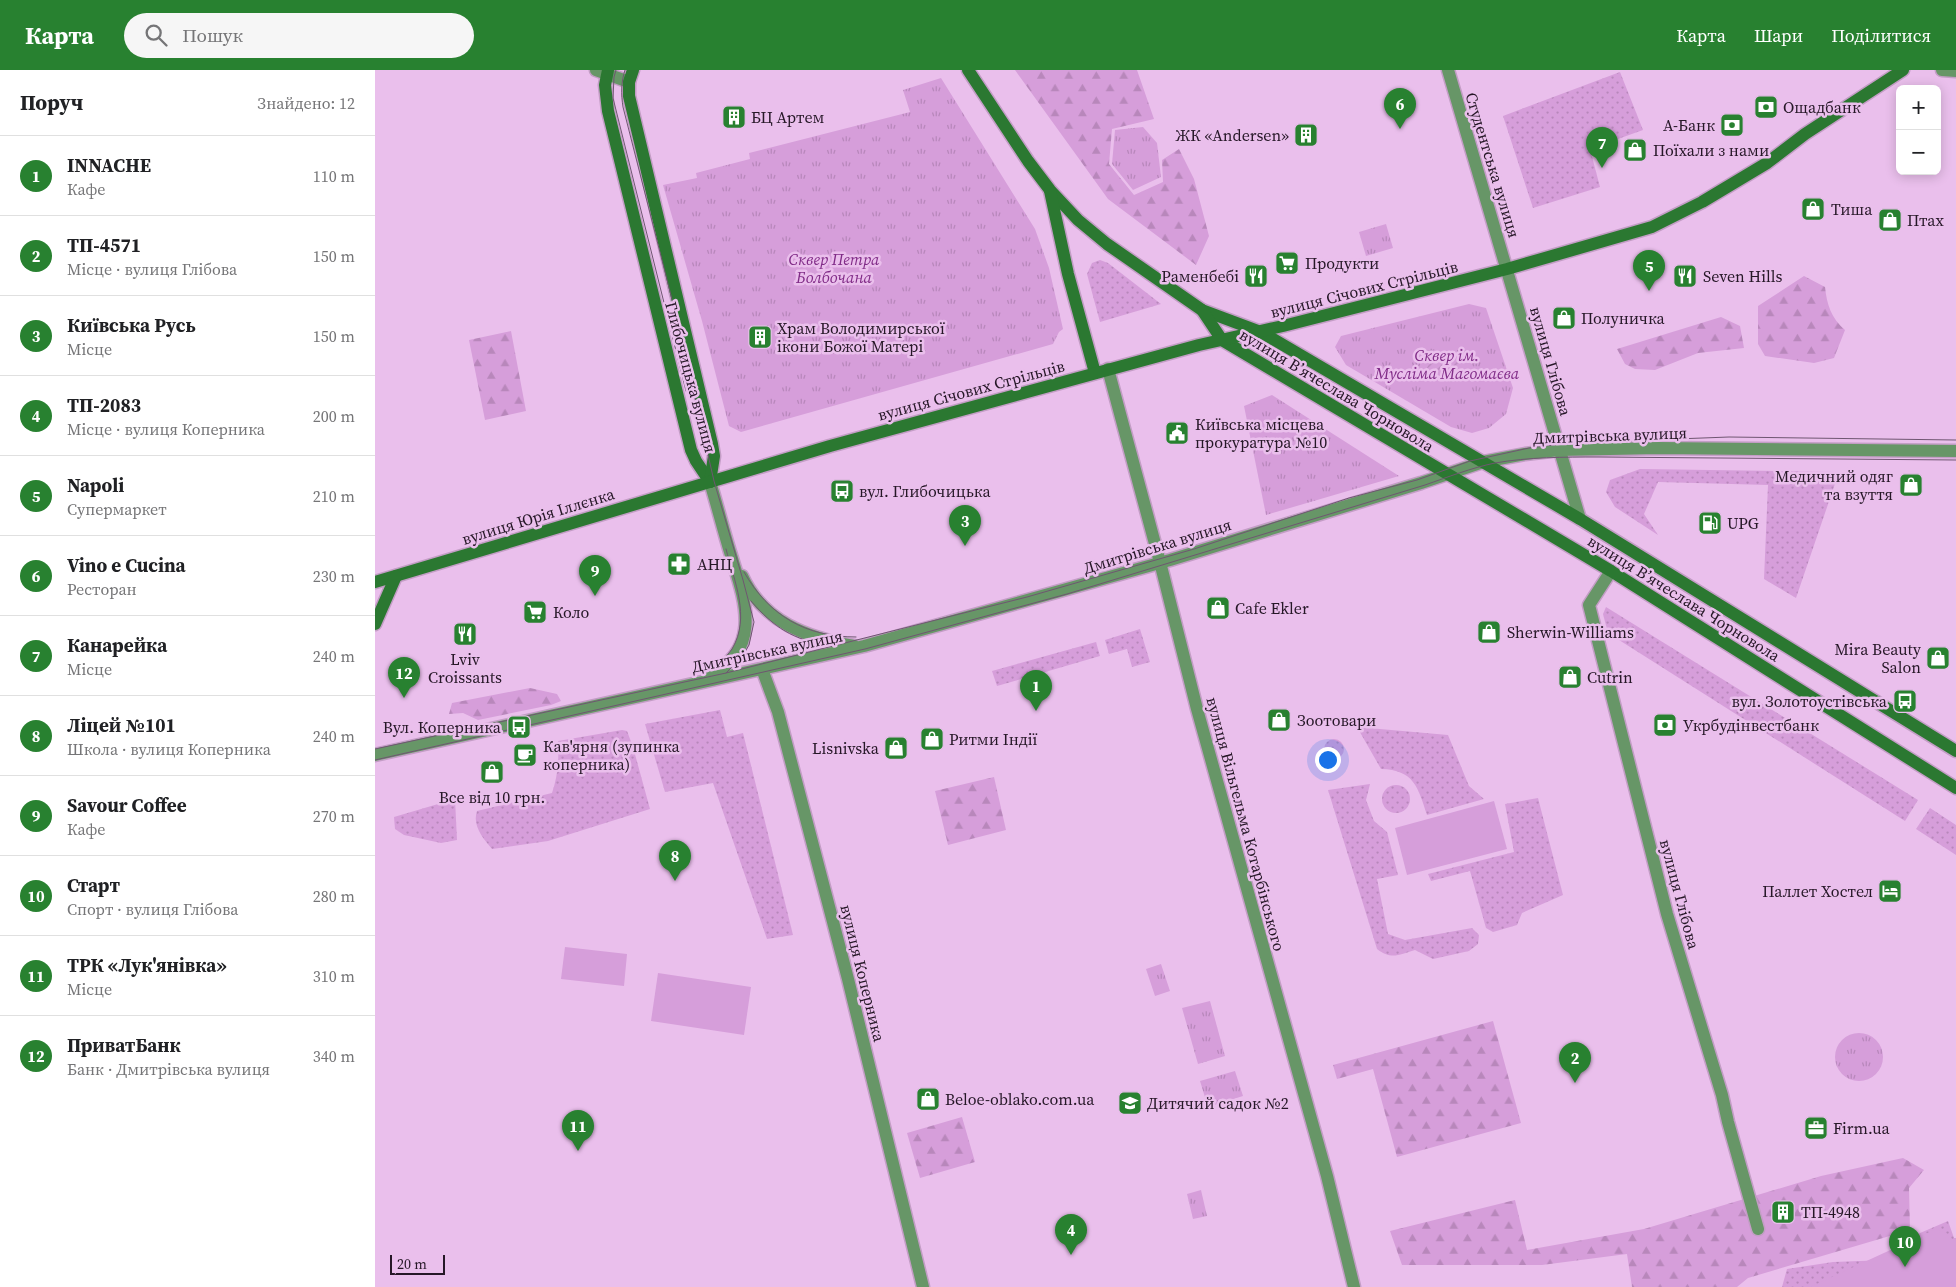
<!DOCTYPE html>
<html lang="uk">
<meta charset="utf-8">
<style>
:root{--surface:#fff;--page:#f6f6f6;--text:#202124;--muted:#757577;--line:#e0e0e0;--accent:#288130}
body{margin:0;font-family:"Source Serif 4",serif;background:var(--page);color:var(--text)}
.controls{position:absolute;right:15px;top:15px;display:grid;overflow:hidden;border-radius:8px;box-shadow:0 2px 12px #0003}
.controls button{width:45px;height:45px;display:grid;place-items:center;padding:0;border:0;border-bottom:1px solid var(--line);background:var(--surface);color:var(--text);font:25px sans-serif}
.scale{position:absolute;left:15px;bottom:12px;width:55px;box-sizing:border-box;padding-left:5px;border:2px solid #261727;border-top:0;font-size:14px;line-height:18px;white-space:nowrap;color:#261727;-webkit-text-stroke:4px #eabfec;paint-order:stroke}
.you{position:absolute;left:952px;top:689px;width:18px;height:18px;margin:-12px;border:4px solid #fff;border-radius:50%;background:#1a73e8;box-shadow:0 0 0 8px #1a73e833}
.badge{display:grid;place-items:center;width:32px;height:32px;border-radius:50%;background:var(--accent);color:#fff;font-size:16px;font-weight:700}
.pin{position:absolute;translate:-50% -41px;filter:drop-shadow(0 1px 2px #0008)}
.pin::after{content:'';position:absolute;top:26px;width:18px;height:15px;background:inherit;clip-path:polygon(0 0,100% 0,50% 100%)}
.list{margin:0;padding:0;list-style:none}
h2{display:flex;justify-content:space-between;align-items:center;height:65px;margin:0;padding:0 20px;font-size:21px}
h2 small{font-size:16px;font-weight:400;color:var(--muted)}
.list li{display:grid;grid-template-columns:32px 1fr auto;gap:15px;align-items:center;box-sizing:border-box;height:80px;padding:0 20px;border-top:1px solid var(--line)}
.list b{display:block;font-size:19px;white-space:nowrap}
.list p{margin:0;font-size:16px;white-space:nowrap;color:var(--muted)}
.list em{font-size:16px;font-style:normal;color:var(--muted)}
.icon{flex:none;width:28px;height:28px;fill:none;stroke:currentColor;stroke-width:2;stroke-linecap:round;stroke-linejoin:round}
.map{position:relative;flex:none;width:1581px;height:1217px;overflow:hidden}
header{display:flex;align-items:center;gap:30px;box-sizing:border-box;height:70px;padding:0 25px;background:var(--accent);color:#fff}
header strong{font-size:24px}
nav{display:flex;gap:28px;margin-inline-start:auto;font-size:18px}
.search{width:350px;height:45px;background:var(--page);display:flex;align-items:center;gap:12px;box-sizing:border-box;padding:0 18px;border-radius:28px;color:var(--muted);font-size:19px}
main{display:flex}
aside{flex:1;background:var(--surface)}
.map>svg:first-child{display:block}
</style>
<header>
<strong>Карта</strong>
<div class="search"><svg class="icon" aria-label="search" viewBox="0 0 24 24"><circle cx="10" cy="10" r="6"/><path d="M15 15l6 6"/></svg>Пошук</div>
<nav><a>Карта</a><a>Шари</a><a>Поділитися</a></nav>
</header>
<main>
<aside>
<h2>Поруч<small>Знайдено: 12</small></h2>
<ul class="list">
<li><span class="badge">1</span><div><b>INNACHE</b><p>Кафе</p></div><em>110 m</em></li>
<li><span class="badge">2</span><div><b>ТП-4571</b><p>Місце · вулиця Глібова</p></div><em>150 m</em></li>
<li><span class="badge">3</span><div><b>Київська Русь</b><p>Місце</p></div><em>150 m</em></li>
<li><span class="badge">4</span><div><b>ТП-2083</b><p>Місце · вулиця Коперника</p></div><em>200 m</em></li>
<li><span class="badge">5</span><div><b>Napoli</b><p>Супермаркет</p></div><em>210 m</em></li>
<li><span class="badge">6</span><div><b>Vino e Cucina</b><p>Ресторан</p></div><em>230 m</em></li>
<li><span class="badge">7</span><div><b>Канарейка</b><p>Місце</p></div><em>240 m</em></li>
<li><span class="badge">8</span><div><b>Ліцей №101</b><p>Школа · вулиця Коперника</p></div><em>240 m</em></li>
<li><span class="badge">9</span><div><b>Savour Coffee</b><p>Кафе</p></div><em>270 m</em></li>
<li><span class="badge">10</span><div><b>Старт</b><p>Спорт · вулиця Глібова</p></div><em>280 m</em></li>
<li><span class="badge">11</span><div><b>ТРК «Лук'янівка»</b><p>Місце</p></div><em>310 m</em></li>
<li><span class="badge">12</span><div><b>ПриватБанк</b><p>Банк · Дмитрівська вулиця</p></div><em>340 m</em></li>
</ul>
</aside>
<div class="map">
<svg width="1581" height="1217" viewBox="0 0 1581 1217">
<defs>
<pattern id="grass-dots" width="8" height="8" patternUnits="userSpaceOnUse" patternTransform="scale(1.25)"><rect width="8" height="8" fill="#d69eda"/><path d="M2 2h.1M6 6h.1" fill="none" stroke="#b887bb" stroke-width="1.8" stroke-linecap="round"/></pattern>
<pattern id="forest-firs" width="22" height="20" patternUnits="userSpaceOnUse" patternTransform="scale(1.25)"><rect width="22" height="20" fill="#d69eda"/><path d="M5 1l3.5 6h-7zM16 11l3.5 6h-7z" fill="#b887bb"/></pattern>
<pattern id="park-tufts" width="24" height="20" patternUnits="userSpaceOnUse" patternTransform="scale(1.25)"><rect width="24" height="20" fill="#d69eda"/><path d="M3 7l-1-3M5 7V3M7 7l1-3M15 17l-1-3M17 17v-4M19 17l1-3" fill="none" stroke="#b887bb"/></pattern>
<pattern id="garden-furrows" width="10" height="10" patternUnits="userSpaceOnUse" patternTransform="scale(1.25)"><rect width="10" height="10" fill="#d69eda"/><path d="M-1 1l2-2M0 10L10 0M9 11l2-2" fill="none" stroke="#b887bb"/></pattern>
</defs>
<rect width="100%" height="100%" fill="#eabfec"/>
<g fill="url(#grass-dots)">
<polygon points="1245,2 1268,60 1215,79 1225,117 1158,138 1128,46"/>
<polygon points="725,190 733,193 786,234 725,252 712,204 717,193"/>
<polygon points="1265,399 1464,402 1421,528 1389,509 1393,415 1283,412 1269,444 1283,465 1240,437 1231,422 1235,410"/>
<polygon points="1231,537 1543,730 1530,751 1233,563 1228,544"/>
<polygon points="765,559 775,592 757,597 752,579 734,584 730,570"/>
<polygon points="721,572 725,586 622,616 617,601"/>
<polygon points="345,640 352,667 368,663 418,865 392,869 338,713 290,722 270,654"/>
<path d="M982,657L1073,665L1094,716L1109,729L1052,745C1043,717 1039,700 1006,699Z"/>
<path d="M247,660L252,661L258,677L275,739L173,771L117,779C108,768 97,756 102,741L177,723C183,706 184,689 183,671Z"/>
<circle cx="959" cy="679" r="10"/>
<path d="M995,714L991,730L999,751L1012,762L1023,805L1002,809L1013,864L1030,870L1097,858L1104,865L1103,874L1094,881L1058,889L1040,880C1024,885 1016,890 1002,879L953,720Z"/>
<circle cx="1021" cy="729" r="14"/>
<polygon points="1163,728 1188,825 1147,843 1142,855 1118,862 1111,858 1095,801 1056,811 1053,804 1139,782 1130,734"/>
<polygon points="80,729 82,770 66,773 29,765 20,759 19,747"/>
<polygon points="1555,738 1581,755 1581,785 1541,759"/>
<polygon points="1573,1151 1579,1168 1581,1168 1581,1217 1407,1217 1412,1199 1458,1192 1512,1190 1545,1163"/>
</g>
<g fill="url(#forest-firs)">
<polygon points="640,0 762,0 779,49 737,59 734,94 759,125 788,112 787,90 804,79 819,109 834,166 821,195 733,129"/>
<path d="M1429,206L1450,217C1452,235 1456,248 1470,260L1459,288L1439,293L1390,286L1383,274V236Z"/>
<polygon points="1346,247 1365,256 1369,278 1323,283 1280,300 1260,299 1250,294 1242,279"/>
<polygon points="136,261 151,341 110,350 94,270"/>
<polygon points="155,618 182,624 186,631 176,635 103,650 88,643 74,644 77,633"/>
<polygon points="619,707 631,760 573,775 560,721"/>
<polygon points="1118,951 1146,1053 1022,1087 998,999 962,1009 958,995"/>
<polygon points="587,1047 600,1092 545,1108 532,1063"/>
<polygon points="1528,1088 1549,1100 1534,1118 1535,1160 1373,1208 1362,1217 1257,1217 1252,1184 1167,1195 1027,1195 1015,1161 1140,1130 1152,1180 1269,1159 1446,1106"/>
</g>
<g fill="url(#park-tufts)">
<polygon points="566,8 660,159 674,198 688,259 684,262 678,274 366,362 354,356 327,251 288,115 322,108 321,103 375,89 374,83 535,42 528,20"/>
<polygon points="768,57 782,73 786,107 758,120 737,94 740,60"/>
<polygon points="1011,154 1018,178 991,186 984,162"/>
<polygon points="1094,234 1111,238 1138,318 1131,344 1114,358 1097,363 1076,357 971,295 960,277 966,266"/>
<polygon points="897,325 1024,406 891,445 869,336"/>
<polygon points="786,894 795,921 780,926 771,899"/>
<polygon points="835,931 850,986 823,994 807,938"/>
<circle cx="1484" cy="987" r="24"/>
<polygon points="860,1001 868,1026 833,1037 825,1011"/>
<polygon points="826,1120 832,1146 818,1149 812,1124"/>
</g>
<polygon fill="url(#garden-furrows)" points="1058,279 1087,286 1079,313 1050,305"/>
<g fill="#d69eda">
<polygon points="1119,731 1132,779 1032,805 1020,758"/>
<polygon points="190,877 252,884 249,916 186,909"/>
<polygon points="283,903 376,917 369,965 276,951"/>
<polygon points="1561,1159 1573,1164 1576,1174 1581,1177 1581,1217 1435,1217"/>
</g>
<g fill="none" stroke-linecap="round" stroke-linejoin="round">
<g stroke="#c39dc5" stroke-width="15">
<g id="street">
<polyline points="221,0 254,12"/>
<polyline points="1073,0 1205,449"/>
<polyline points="1567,0 1581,1"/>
<polyline points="733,299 786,496 822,639 952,1106 979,1217"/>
<polyline points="1236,501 1214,535 1292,844 1347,1025 1353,1052 1383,1159"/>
<path d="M367,506C388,552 432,568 479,576"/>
<polyline points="387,599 403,642 473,909 548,1217"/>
<path d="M333,606C390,579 369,528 355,482C348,459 342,435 335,412"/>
<polyline points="0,685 489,576 795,490 1046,413 1108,392 1150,384 1184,380 1284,378 1581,381"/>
</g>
</g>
<g stroke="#c39dc5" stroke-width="15">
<g id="secondary">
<polyline points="233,0 230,15 233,41 316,380 321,391 335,412"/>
<polyline points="258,0 254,12 254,26 337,374 339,386 335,412"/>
<polyline points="593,0 653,91 675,120 703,150 732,174 827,240 886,262 1205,449 1581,681"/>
<polyline points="675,121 693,204 720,303"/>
<polyline points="827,240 847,270 1236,501 1581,718"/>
<polyline points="0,512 455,376 824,275 908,256 1132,199 1277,157 1327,132 1392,93 1430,64 1528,0"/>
<polyline points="0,554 21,506"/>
</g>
</g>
<use href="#street" stroke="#679667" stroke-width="12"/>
<use href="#secondary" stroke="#2b7831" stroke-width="12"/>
<g stroke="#6f5671" stroke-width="1">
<polyline points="241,0 239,7 238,28 311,321"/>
<path d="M250,0C246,12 246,24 248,37L302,249L339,411L368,510L379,552L374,575L367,587L351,603"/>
<path d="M369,502C394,546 431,567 481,567"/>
<path d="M376,531C399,558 418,569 453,576"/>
<path d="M328,604C340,598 349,590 357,579C376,547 359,511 351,479"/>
<polyline points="0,679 351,603 652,527 819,479 974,428 1042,410 1095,391 1154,378 1194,373 1354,367 1581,370"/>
<path d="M0,690L490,579L692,524L1050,415C1073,407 1096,398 1120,393C1154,387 1189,387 1224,387L1581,390"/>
</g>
</g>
<defs>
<g id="bank-square" transform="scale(1.25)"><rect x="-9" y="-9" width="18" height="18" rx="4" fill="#288130" stroke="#eabfec"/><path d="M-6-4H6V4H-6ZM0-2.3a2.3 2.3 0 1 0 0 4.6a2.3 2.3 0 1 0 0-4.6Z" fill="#fff"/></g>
<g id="building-square" transform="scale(1.25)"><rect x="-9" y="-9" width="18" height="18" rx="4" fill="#288130" stroke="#eabfec"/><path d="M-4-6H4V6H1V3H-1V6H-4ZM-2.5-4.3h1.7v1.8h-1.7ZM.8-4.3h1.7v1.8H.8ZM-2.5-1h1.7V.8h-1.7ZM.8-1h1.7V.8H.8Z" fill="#fff"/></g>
<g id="shop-square" transform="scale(1.25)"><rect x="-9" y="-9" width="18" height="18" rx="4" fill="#288130" stroke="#eabfec"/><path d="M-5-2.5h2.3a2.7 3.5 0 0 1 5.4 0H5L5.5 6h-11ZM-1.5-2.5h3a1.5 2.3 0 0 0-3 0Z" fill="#fff"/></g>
<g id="supermarket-square" transform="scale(1.25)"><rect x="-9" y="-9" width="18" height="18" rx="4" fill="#288130" stroke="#eabfec"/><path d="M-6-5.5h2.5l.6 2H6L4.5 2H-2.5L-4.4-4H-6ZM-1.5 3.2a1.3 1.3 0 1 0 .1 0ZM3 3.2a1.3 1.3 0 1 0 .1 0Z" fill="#fff"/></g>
<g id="restaurant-square" transform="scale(1.25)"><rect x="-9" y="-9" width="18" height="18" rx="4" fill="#288130" stroke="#eabfec"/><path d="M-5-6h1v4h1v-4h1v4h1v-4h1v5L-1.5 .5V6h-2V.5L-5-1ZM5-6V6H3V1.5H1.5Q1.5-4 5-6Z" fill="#fff"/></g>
<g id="civic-square" transform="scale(1.25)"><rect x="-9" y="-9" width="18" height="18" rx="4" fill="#288130" stroke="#eabfec"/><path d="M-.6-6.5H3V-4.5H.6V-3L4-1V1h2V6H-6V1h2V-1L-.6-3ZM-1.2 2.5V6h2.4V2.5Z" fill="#fff"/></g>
<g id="bus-square" transform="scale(1.25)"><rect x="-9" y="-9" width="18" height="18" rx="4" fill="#288130" stroke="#eabfec"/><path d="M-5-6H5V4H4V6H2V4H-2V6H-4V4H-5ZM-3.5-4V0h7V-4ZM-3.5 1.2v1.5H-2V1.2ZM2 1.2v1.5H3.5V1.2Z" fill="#fff"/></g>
<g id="fuel-square" transform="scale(1.25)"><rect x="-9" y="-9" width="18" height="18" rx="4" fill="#288130" stroke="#eabfec"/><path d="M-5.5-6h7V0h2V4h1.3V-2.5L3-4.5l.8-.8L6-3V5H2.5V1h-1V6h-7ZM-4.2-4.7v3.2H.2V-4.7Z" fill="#fff"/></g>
<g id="pharmacy-square" transform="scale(1.25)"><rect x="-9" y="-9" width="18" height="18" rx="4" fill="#288130" stroke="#eabfec"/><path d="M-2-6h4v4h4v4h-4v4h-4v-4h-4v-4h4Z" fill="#fff"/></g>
<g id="cafe-square" transform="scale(1.25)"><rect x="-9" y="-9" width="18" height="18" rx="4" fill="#288130" stroke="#eabfec"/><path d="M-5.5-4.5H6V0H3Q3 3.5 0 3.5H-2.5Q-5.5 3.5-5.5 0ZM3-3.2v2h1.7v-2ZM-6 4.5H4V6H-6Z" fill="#fff"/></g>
<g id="hotel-square" transform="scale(1.25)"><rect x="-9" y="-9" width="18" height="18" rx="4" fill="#288130" stroke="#eabfec"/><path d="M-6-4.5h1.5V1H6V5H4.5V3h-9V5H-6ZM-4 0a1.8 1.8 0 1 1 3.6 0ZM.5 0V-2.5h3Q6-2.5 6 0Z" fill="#fff"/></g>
<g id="school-square" transform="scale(1.25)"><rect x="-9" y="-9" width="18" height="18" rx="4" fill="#288130" stroke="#eabfec"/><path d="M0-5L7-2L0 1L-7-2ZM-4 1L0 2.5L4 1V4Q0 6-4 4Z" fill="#fff"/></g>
<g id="office-square" transform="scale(1.25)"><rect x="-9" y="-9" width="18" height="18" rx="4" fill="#288130" stroke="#eabfec"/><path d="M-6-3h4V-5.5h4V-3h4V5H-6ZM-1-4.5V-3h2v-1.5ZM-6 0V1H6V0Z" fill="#fff"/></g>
</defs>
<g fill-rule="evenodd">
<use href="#bank-square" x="1391" y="37"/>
<use href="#building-square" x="359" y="47"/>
<use href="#bank-square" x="1357" y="55"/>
<use href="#building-square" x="931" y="65"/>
<use href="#shop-square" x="1260" y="80"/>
<use href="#shop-square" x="1438" y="139"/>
<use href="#shop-square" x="1515" y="150"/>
<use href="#supermarket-square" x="912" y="193"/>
<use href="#restaurant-square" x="881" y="206"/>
<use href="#restaurant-square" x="1310" y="206"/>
<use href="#shop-square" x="1189" y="248"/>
<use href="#building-square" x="385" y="267"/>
<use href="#civic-square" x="802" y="363"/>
<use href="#shop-square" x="1536" y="415"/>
<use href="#bus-square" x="467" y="421"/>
<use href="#fuel-square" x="1335" y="453"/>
<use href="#pharmacy-square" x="304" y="494"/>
<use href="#shop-square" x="843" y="538"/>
<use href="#supermarket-square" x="160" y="542"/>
<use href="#shop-square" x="1114" y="562"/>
<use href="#restaurant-square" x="90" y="564"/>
<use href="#shop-square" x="1563" y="588"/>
<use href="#shop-square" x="1195" y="607"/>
<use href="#bus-square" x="1530" y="631"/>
<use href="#shop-square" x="904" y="650"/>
<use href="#bank-square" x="1290" y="655"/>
<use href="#bus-square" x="144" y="657"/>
<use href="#shop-square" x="557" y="669"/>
<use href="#shop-square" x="521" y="678"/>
<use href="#cafe-square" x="150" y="685"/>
<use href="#shop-square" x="117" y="702"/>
<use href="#hotel-square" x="1515" y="821"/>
<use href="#shop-square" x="553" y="1029"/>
<use href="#school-square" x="755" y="1033"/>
<use href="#office-square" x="1441" y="1058"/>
<use href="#building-square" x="1408" y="1142"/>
</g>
<g text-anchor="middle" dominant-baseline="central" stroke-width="5" stroke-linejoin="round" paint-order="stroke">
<g font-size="16" fill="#261727" stroke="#eabfec" text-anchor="start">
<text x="1408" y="37">Ощадбанк</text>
<text x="376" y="47">БЦ Артем</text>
<text x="1340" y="55" text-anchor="end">A-Банк</text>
<text x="914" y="65" text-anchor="end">ЖК «Andersen»</text>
<text x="1278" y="80">Поїхали з нами</text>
<text x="1456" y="139">Тиша</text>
<text x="1532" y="150">Птах</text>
<text x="930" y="193">Продукти</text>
<text x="864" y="206" text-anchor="end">Раменбебі</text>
<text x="1328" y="206">Seven Hills</text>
<text x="1206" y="248">Полуничка</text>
<text x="402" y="258">Храм Володимирської<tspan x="402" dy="18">ікони Божої Матері</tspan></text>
<text x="820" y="354">Київська місцева<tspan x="820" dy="18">прокуратура №10</tspan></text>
<text x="1518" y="406" text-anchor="end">Медичний одяг<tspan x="1518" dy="18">та взуття</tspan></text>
<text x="484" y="421">вул. Глибочицька</text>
<text x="1352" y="453">UPG</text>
<text x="322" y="494">АНЦ</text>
<text x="860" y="538">Cafe Ekler</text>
<text x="178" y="542">Коло</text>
<text x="1132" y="562">Sherwin-Williams</text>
<text x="1546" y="579" text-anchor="end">Mira Beauty<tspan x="1546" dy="18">Salon</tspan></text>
<text x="90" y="589" text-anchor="middle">Lviv<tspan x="90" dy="18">Croissants</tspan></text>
<text x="1212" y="607">Cutrin</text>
<text x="1512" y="631" text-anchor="end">вул. Золотоустiвська</text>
<text x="922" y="650">Зоотовари</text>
<text x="1308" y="655">Укрбудінвестбанк</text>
<text x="126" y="657" text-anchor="end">Вул. Коперника</text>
<text x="574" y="669">Ритми Індії</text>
<text x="168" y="676">Кав'ярня (зупинка<tspan x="168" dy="18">коперника)</tspan></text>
<text x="504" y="678" text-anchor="end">Lisnivska</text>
<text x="117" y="727" text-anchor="middle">Все від 10 грн.</text>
<text x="1498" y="821" text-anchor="end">Паллет Хостел</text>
<text x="570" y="1029">Beloe-oblako.com.ua</text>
<text x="772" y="1033">Дитячий садок №2</text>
<text x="1458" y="1058">Firm.ua</text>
<text x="1426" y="1142">ТП-4948</text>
</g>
<g font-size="16" fill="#261727" stroke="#eabfec">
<text transform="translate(1118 95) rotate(73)">Студентська вулиця</text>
<text transform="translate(989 219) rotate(-14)">вулиця Січових Стрільців</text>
<text transform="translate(1176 291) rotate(74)">вулиця Глібова</text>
<text transform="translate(316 307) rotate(75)">Глибочицька вулиця</text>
<text transform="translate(596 320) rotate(-15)">вулиця Січових Стрільців</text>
<text transform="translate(962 320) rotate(31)">вулиця Вʼячеслава Чорновола</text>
<text transform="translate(1235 365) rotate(-2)">Дмитрівська вулиця</text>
<text transform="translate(163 446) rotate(-17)">вулиця Юрія Іллєнка</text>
<text transform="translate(782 476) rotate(-17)">Дмитрівська вулиця</text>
<text transform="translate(1309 528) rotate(32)">вулиця Вʼячеслава Чорновола</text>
<text transform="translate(392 581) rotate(-12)">Дмитрівська вулиця</text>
<text transform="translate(871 754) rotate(75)">вулиця Вільгельма Котарбінського</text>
<text transform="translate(1305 824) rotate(75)">вулиця Глібова</text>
<text transform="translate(488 903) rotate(76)">вулиця Коперника</text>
</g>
<g font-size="16" font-style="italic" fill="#802b87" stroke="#eabfec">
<text x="459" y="189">Сквер Петра<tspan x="459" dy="18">Болбочана</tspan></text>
<text x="1072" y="285">Сквер ім.<tspan x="1072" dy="18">Мусліма Магомаєва</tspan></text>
</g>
</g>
</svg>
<div class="controls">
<button>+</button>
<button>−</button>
</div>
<div class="scale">20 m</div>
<div class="you"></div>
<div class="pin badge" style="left:661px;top:641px">1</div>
<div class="pin badge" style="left:1200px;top:1013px">2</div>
<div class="pin badge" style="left:590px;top:476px">3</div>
<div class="pin badge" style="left:696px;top:1185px">4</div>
<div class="pin badge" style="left:1274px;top:221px">5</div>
<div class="pin badge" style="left:1025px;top:59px">6</div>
<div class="pin badge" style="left:1227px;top:98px">7</div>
<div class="pin badge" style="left:300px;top:811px">8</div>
<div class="pin badge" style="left:220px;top:526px">9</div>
<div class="pin badge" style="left:1530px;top:1197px">10</div>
<div class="pin badge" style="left:203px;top:1081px">11</div>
<div class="pin badge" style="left:29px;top:628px">12</div>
</div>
</main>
